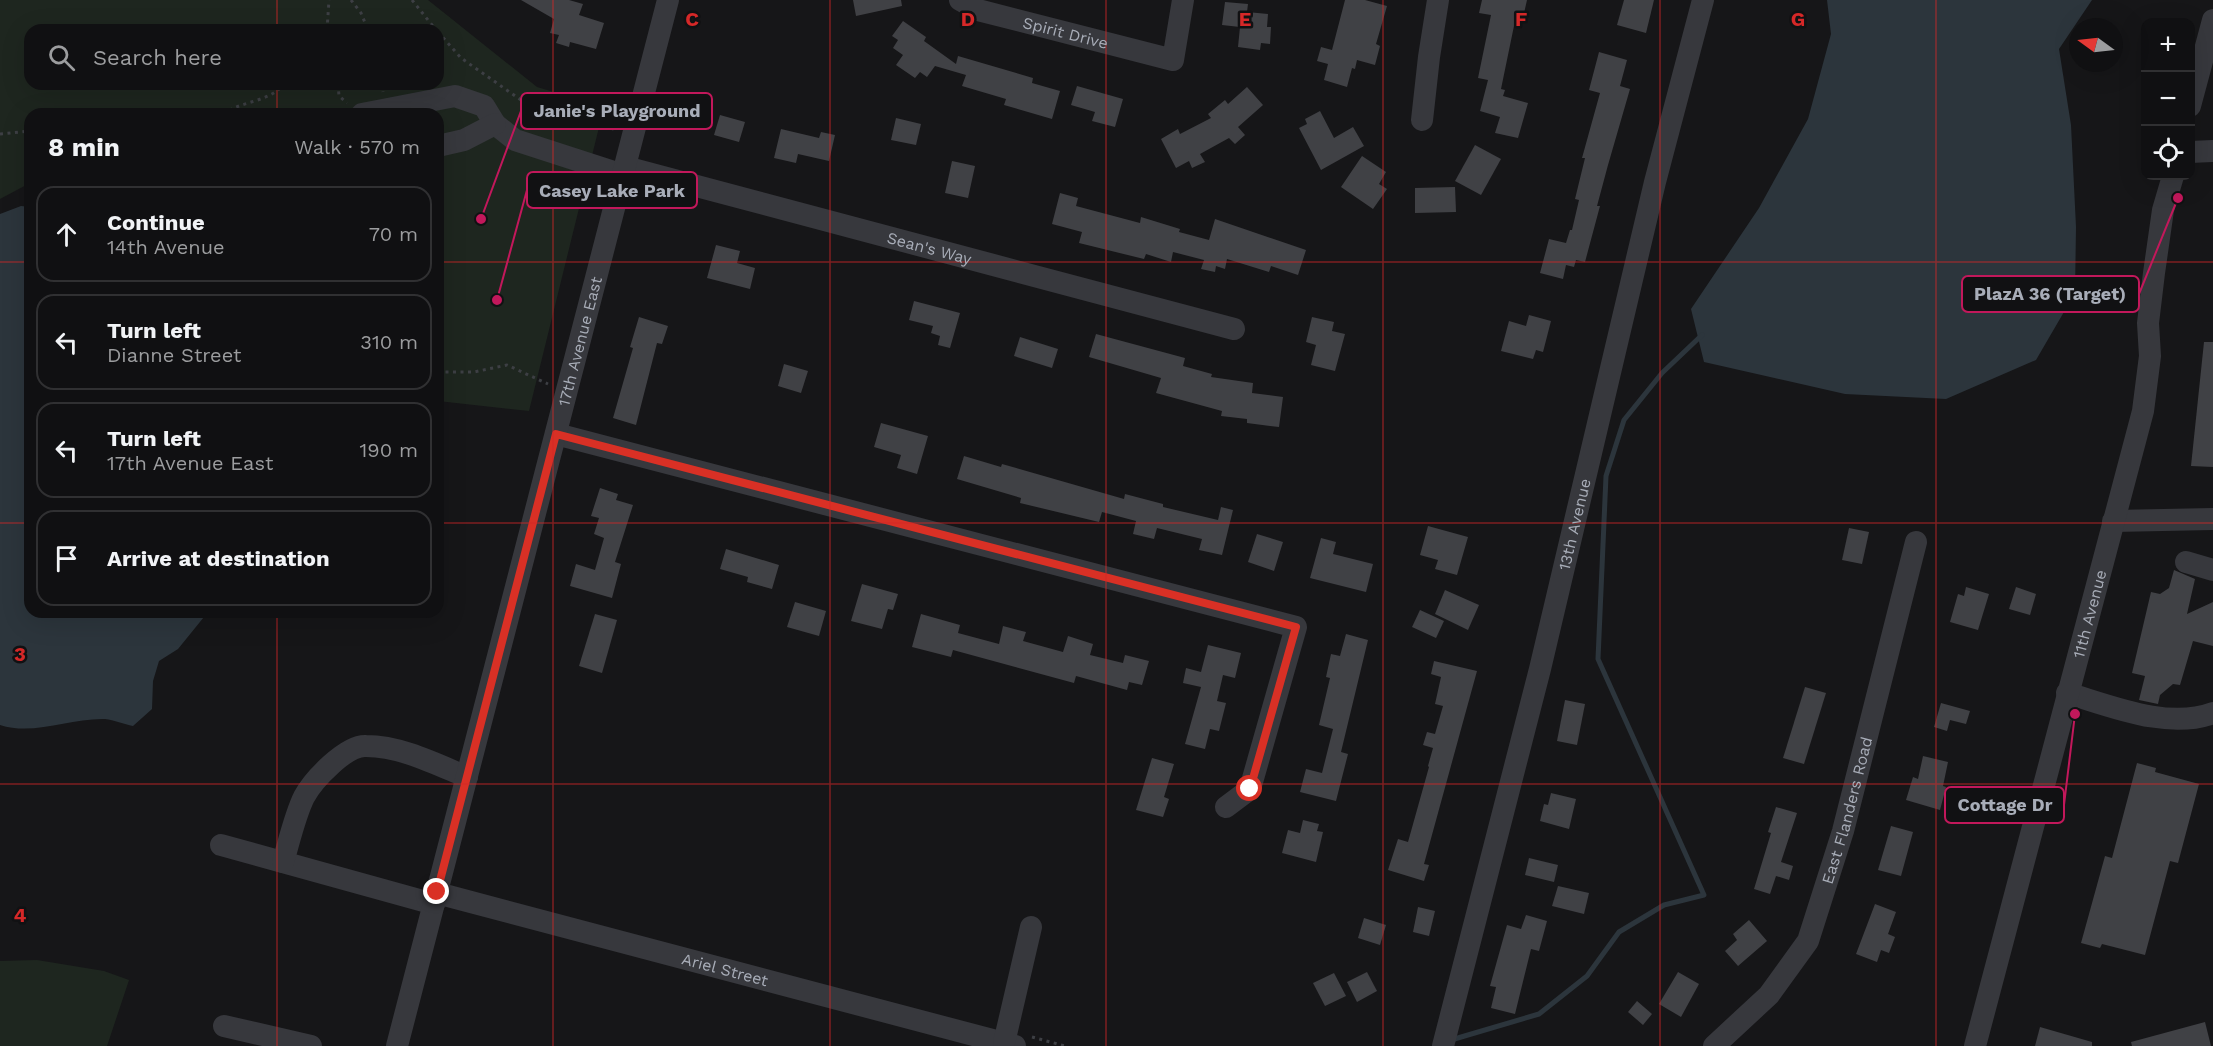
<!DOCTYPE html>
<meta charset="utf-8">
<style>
:root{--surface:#101012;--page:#19191b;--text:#f1f3f6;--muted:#9c9d9f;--line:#303032}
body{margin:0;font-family:"Work Sans",sans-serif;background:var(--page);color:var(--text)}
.controls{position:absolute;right:18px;top:18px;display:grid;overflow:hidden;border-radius:12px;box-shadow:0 6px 24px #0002}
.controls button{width:54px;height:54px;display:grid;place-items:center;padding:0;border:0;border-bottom:2px solid var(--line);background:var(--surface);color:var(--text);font:30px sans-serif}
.compass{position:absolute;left:2069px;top:18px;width:54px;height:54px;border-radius:50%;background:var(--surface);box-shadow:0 6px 24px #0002;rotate:285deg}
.stop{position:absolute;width:18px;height:18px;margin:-14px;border:4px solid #d93025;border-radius:50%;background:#fff}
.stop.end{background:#d93025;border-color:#fff;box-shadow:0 2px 6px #0008}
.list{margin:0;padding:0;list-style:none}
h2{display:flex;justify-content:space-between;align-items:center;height:78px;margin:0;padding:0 24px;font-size:26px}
h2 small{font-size:20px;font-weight:400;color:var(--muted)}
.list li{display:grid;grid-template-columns:39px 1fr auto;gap:18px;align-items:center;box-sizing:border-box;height:96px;margin:0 12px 12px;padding:0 12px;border:2px solid var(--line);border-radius:18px}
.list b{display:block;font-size:22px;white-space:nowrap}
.list p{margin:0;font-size:20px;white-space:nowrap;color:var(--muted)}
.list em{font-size:20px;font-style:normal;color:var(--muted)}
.icon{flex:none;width:33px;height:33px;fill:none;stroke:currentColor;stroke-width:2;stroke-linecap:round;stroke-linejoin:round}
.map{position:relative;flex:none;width:2213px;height:1046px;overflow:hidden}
.search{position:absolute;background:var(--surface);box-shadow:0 6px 24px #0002;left:24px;top:24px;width:420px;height:66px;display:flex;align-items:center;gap:15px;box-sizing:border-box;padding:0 21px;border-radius:18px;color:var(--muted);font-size:22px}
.panel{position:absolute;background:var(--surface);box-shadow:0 6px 24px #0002;left:24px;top:108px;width:420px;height:510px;border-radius:18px}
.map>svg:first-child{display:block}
</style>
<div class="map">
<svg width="2213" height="1046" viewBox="0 0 2213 1046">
<rect width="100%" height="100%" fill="#161618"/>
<g fill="#1e261f" fill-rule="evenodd">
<path d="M0,0H428L537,87L604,107L529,411L438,401V114H30V183L0,199ZM30,30H438V84H30Z"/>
<polygon points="37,960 104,971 129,980 107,1046 0,1046 0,961"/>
</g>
<g fill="#2c353c">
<polygon points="1827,0 2092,0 2059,49 2071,125 2076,227 2075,293 2036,360 1946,399 1845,394 1704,362 1691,309 1759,208 1808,119 1831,34"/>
<path d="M21,206L30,207V612H208L178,649L159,661L153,681L152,709L133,726C124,724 114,720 105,719C70,718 34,736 0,725V214Z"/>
</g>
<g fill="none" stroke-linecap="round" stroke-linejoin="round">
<polyline stroke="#2c353c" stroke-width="5" points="1451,1040 1539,1014 1587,976 1619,932 1664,905 1704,895 1598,659 1606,476 1624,420 1662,373 1702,335"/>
</g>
<g fill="#404145">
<polygon points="521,0 569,0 583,4 579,15 604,23 596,49 570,42 569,47 556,43 559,35 550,33 554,19"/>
<polygon points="853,0 901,0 902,6 856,16"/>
<polygon points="1345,0 1365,0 1387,6 1376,44 1380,46 1375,65 1357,60 1355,69 1352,68 1347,87 1324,80 1328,64 1317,61 1321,47 1332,50"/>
<polygon points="1482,0 1527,0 1522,22 1515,21 1501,89 1505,90 1503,96 1528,103 1518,138 1495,133 1500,117 1480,111 1488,80 1478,78 1491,15 1479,13"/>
<polygon points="1624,0 1654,0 1646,33 1617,25"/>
<polygon points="1225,2 1248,4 1247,12 1268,14 1267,27 1271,27 1270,44 1261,43 1260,50 1238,47 1240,27 1222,25"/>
<polygon points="903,21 926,37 924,41 956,64 958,56 1033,78 1032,83 1060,91 1052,119 1004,105 1006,99 962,86 966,75 935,66 927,77 920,72 915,78 896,65 903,55 893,48 898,40 892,36"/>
<polygon points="1599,52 1627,60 1620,86 1630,89 1608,165 1597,206 1600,206 1585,262 1576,260 1574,267 1566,265 1563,279 1540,273 1549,239 1566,243 1570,230 1572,230 1579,200 1575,199 1585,158 1582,158 1600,93 1589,90"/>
<polygon points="1077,86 1123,99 1115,127 1092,121 1095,112 1071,105"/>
<polygon points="1247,87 1263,105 1238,127 1245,135 1235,144 1229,138 1200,154 1205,162 1192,168 1189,161 1176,168 1161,139 1178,129 1180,134 1211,118 1208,114 1225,100 1228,104"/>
<polygon points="1320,111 1334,138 1353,127 1364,146 1321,170 1299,128 1307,124 1305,119"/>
<polygon points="720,115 745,122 739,142 714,135"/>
<polygon points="896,118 921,124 916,145 891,140"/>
<polygon points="781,129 819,138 821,132 835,135 829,161 798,154 796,163 774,158"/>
<polygon points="1475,145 1501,159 1481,195 1455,181"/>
<polygon points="1362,156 1386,172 1379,184 1387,189 1373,209 1341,187"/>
<polygon points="952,161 975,166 968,198 945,193"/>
<polygon points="1455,187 1456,212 1415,213 1415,188"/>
<polygon points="1060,193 1078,198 1076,206 1140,223 1141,217 1180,229 1179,232 1209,240 1215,219 1306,250 1298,275 1271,266 1269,272 1227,259 1225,269 1216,266 1215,272 1201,269 1204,260 1173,252 1171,262 1146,254 1144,259 1079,243 1082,232 1052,224"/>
<polygon points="716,245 740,251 737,263 755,268 750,289 707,278"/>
<polygon points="914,301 960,313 950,348 938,345 940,336 931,333 933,326 909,320"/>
<polygon points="1529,315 1551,321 1543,352 1536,350 1533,359 1501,351 1509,321 1526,326"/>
<polygon points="639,317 668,326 662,344 657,343 636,425 613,418 633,348 630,347"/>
<polygon points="1312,317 1334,322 1332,331 1345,334 1335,371 1311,365 1316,345 1306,342"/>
<polygon points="1096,334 1185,358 1183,366 1212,374 1211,377 1253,383 1252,393 1283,397 1279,427 1247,423 1247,419 1221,416 1222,411 1156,393 1161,378 1089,357"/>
<polygon points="1020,337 1058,349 1052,368 1014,356"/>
<polygon points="2204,342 2213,342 2213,467 2191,466"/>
<polygon points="784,364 808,371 801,393 778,386"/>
<polygon points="881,423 928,436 917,474 897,468 901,455 874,447"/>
<polygon points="964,456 1001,467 1002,464 1124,499 1125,494 1163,504 1163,507 1218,520 1221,507 1233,510 1222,555 1199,550 1202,539 1157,528 1154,539 1133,534 1136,521 1102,512 1099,522 1020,503 1021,498 957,479"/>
<polygon points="600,488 618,494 616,500 633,505 615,562 621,564 612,598 570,586 576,564 595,570 604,538 594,534 599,518 591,516"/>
<polygon points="1428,526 1468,537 1457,575 1435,569 1438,560 1420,555"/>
<polygon points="1849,528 1869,532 1862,564 1842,560"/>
<polygon points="1257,534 1283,542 1274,571 1248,562"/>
<polygon points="1321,538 1336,542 1333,554 1373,564 1366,592 1310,578"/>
<polygon points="726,549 779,565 772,589 747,582 748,577 720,569"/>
<polygon points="2174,570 2195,579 2187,614 2213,602 2213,646 2193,641 2180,685 2173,684 2160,695 2158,704 2139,700 2145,676 2132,673 2151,592 2160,594 2169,588"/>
<polygon points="862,584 898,594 893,610 888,609 882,629 851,621"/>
<polygon points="1966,587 1989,594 1978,630 1950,622 1958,594 1964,596"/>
<polygon points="2016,587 2036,594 2030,615 2009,609"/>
<polygon points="1445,590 1479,605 1468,630 1435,614"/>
<polygon points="795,602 826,611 819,636 787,627"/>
<polygon points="1420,610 1444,621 1436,638 1412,627"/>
<polygon points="595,614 617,620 602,673 579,666"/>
<polygon points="921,614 960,625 958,633 999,644 1003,626 1026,632 1023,641 1063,652 1068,636 1093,644 1090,655 1123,663 1125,655 1149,661 1142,685 1129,682 1127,690 1076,676 1074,683 953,650 951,657 912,647"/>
<polygon points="1346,634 1368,640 1341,752 1348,754 1336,801 1300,792 1306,769 1322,773 1333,729 1319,725 1330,678 1326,677 1331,654 1340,656"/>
<polygon points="1208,645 1241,653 1235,678 1223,675 1217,701 1226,703 1219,731 1210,729 1205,749 1185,744 1201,687 1183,683 1186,668 1201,672"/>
<polygon points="1434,661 1477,671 1424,864 1429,865 1424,881 1388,870 1398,839 1408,842 1429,767 1428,766 1433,748 1423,745 1427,732 1435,734 1443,706 1435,704 1441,677 1431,674"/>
<polygon points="1805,687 1826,693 1804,764 1783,758"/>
<polygon points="1565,700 1585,704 1577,745 1557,741"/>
<polygon points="1941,703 1970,711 1966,724 1950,720 1947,731 1934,727"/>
<polygon points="1923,756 1948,762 1943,786 1946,787 1940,810 1906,800 1913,777 1918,779"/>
<polygon points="1152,758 1174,764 1164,797 1169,799 1163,817 1136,810"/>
<polygon points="2137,763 2156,768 2155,772 2199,784 2178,863 2170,861 2145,955 2102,944 2100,948 2081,943 2105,856 2112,858"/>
<polygon points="1551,793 1576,799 1569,829 1540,821 1544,804 1548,805"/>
<polygon points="1776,807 1797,813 1781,862 1793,866 1789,880 1776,876 1770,894 1754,889 1771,833 1768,832"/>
<polygon points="1303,820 1319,824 1317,831 1323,832 1316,862 1282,853 1288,830 1300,833"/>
<polygon points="1891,826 1913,832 1901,876 1878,870"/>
<polygon points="1529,858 1558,865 1554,882 1525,875"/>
<polygon points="1558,886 1589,893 1584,914 1552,906"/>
<polygon points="1875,904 1896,912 1888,934 1895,937 1889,953 1881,950 1877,962 1856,954"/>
<polygon points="1418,907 1435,911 1429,936 1413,932"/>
<polygon points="1526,915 1547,921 1539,951 1531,949 1515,1014 1491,1008 1496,987 1490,986 1507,925 1521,929"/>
<polygon points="1364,918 1386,925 1380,945 1358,938"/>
<polygon points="1749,920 1767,941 1738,966 1725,951 1737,940 1733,934"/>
<polygon points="1367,972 1377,991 1357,1002 1347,982"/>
<polygon points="1678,972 1699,984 1681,1017 1659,1004"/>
<polygon points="1334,973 1346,996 1325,1006 1313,983"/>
<polygon points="1637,1001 1652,1014 1643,1025 1628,1012"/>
<polygon points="2205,1022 2211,1046 2132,1046 2131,1042"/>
<polygon points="2040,1027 2092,1042 2092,1046 2035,1046"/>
</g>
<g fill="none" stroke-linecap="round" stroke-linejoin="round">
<g stroke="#3d3f44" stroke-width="3" stroke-dasharray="3 4.5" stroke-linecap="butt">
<polyline points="351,0 361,13 368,30"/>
<polyline points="412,0 436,30"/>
<polyline points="327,30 329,0"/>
<polyline points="438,32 461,58 521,100 561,118 614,129"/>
<polyline points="338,84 339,96 347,103"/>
<polyline points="382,84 383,92"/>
<path d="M223,114C241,101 270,102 284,84"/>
<polyline points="0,134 30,131"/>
<polyline points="438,372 474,372 507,365 548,384"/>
<polyline points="1032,1037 1065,1046"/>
</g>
<g stroke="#37383d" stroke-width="22">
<path id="s1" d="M960,0L978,10L1173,60L1183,0"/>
<polyline points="2190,106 2213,20"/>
<polyline points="362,114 455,96 484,106 495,124 515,140 623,175"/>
<polyline points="1422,120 1429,57 1438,0"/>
<polyline points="438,146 464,140 495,124"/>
<polyline points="2190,152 2213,151"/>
<path id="s2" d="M625,167L1234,329"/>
<polyline points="556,434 1296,627 1250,789 1226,807"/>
<polyline points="2113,521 2213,519"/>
<polyline points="2186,562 2213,570"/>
<path d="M2067,693C2111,706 2168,730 2213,713"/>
<polyline points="221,845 434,904"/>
<path d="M283,862C289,842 295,815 304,797C313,780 346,745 366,746C401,746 436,764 467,777"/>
<path id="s3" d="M437,893L1015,1046"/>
<polyline points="224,1026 311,1046"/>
<polyline points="1004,1043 1031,927"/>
<path id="s4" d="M397,1046L668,0"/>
<path id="s5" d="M1443,1046L1540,669L1655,182L1703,0"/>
<path id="s6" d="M1714,1046L1769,995L1808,941L1843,831L1916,542"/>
<path id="s7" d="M1975,1046L2143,411L2150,356L2148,323L2154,273L2163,210L2173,176"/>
</g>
</g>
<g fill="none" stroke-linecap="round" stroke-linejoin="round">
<polyline stroke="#d93025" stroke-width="8" points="437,892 556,434 1296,627 1250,789"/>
</g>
<path fill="none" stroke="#d62828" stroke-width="1.5" stroke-opacity="0.55" d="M277,0V30M553,0V1046M830,0V1046M1106,0V1046M1383,0V1046M1660,0V1046M1936,0V1046M277,84V114M0,262H30M438,262H2213M0,523H30M438,523H2213M277,612V1046M0,784H2213"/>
<g text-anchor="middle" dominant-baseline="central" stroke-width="5" stroke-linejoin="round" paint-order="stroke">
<g font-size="16" fill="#a8adb8" stroke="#111113">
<text stroke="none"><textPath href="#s1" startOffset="111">Spirit Drive</textPath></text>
<text stroke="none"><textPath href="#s2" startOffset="315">Sean's Way</textPath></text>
<text stroke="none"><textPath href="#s4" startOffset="728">17th Avenue East</textPath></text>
<text stroke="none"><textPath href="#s5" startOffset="538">13th Avenue</textPath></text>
<text stroke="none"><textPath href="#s7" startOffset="447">11th Avenue</textPath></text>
<text stroke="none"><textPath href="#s6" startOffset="278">East Flanders Road</textPath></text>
<text stroke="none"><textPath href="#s3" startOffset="298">Ariel Street</textPath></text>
</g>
</g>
<g font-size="20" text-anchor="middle" font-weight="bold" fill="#d62828" stroke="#111113" stroke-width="5" stroke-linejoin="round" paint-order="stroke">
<text x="692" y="26">C</text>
<text x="968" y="26">D</text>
<text x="1245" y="26">E</text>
<text x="1521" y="26">F</text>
<text x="1798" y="26">G</text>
<text x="20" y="661">3</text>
<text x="20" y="922">4</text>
</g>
<path fill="none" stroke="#c2185b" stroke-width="2" d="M481 219L521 111M497 300L527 190M2178 198L2139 294M2075 714L2064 805"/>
<g fill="#c2185b" stroke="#111113" stroke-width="2">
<circle cx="481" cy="219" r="6"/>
<circle cx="497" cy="300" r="6"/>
<circle cx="2178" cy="198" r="6"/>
<circle cx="2075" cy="714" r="6"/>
</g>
<g fill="#111113" stroke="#c2185b" stroke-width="2">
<rect x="521" y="93" width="191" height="36" rx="6"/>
<rect x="527" y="172" width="170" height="36" rx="6"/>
<rect x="1962" y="276" width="177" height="36" rx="6"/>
<rect x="1945" y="787" width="119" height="36" rx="6"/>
</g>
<g font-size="18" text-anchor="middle" font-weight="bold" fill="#a8adb8">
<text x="617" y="117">Janie's Playground</text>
<text x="612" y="197">Casey Lake Park</text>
<text x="2050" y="300">PlazA 36 (Target)</text>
<text x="2005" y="811">Cottage Dr</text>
</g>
</svg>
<div class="controls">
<button>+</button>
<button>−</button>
<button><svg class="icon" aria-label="locate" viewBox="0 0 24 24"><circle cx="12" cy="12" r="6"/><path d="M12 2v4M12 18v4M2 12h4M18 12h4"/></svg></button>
</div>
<svg class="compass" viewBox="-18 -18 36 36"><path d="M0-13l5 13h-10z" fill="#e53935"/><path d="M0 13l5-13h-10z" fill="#9c9d9f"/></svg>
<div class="stop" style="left:1250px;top:789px"></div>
<div class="stop end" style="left:437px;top:892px"></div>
<div class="search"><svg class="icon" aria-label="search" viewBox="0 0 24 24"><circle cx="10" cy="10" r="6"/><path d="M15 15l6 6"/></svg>Search here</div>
<section class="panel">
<h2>8 min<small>Walk · 570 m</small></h2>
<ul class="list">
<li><svg class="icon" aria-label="ahead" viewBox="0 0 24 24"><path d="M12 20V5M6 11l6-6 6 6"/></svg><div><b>Continue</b><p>14th Avenue</p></div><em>70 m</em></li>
<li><svg class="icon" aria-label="left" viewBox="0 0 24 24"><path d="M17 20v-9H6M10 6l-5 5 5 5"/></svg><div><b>Turn left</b><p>Dianne Street</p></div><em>310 m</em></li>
<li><svg class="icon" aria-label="left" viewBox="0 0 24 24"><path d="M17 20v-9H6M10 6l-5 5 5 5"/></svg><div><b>Turn left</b><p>17th Avenue East</p></div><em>190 m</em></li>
<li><svg class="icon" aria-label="arrive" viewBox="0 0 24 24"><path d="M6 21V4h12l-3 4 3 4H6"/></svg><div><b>Arrive at destination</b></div></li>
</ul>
</section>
</div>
